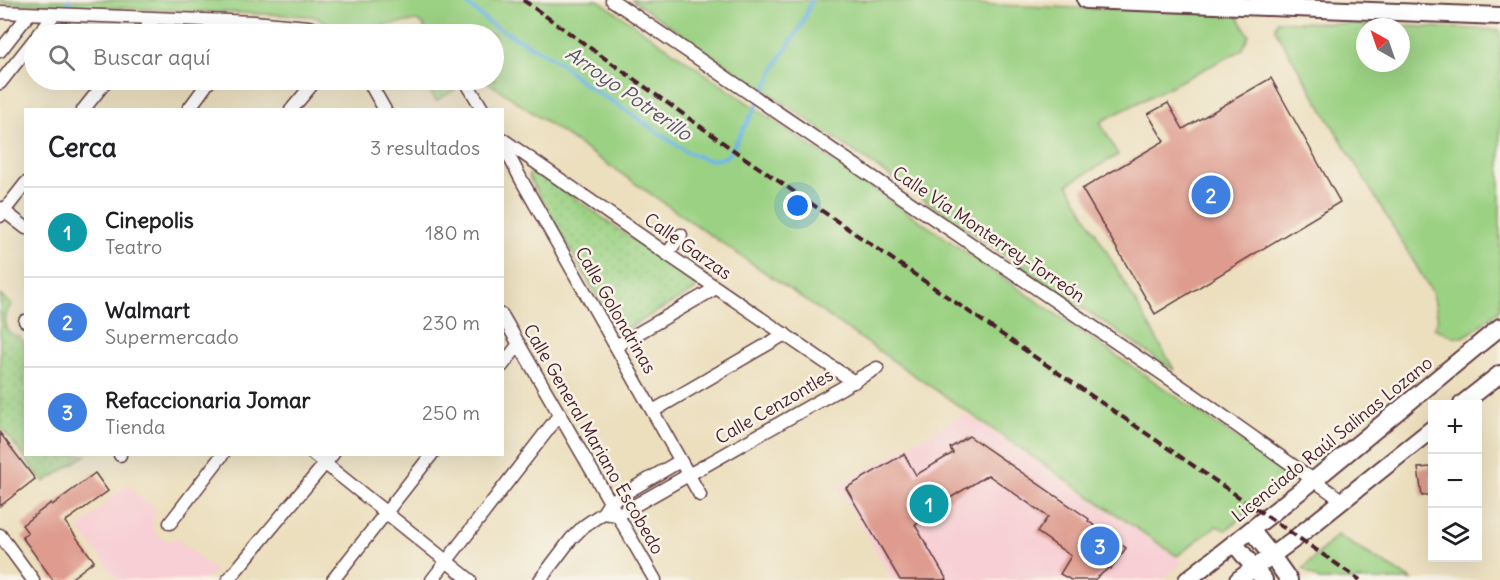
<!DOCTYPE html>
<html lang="es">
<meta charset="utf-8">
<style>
:root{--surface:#fff;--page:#f6f6f6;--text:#202124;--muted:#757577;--line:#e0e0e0;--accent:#1f6fb2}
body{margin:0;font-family:Delius,sans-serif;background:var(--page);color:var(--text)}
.controls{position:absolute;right:18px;bottom:18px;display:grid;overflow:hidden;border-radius:0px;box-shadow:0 6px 24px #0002}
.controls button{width:54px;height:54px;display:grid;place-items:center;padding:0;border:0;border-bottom:2px solid var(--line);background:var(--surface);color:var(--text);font:30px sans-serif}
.compass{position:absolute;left:1356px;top:18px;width:54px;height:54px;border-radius:50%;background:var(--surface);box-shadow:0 6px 24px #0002;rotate:320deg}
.you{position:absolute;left:798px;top:206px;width:21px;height:21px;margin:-15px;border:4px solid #fff;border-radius:50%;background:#1a73e8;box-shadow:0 0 0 9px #1a73e833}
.badge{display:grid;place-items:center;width:39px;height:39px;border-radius:50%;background:var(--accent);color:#fff;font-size:20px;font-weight:700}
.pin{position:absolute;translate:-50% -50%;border:3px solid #fff;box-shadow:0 2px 6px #0006}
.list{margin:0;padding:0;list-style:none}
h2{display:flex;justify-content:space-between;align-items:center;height:78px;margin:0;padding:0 24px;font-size:26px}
h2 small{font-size:20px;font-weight:400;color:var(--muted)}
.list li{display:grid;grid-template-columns:39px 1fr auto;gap:18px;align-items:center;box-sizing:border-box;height:90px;padding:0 24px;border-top:2px solid var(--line)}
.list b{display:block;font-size:22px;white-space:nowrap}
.list p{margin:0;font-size:20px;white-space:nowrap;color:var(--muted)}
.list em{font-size:20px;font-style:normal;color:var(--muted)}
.icon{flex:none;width:33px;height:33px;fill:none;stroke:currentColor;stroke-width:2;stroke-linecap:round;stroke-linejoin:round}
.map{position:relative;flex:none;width:1500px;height:580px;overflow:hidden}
.search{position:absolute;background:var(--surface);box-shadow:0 6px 24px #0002;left:24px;top:24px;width:480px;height:66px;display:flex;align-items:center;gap:15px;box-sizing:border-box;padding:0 21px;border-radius:33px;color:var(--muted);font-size:22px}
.panel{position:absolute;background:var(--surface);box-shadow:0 6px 24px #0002;left:24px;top:108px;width:480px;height:348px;border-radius:0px}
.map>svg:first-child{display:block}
</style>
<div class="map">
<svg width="1500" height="580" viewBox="0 0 1500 580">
<defs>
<pattern id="park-dots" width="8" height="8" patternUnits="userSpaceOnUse" patternTransform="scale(1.5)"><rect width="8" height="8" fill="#9bd183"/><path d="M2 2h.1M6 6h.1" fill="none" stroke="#87b371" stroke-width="1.8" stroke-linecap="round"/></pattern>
</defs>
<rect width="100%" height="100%" fill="#f7f3e8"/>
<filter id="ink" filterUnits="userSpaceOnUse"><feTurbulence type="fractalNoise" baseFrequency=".0167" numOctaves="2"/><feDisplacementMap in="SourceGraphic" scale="12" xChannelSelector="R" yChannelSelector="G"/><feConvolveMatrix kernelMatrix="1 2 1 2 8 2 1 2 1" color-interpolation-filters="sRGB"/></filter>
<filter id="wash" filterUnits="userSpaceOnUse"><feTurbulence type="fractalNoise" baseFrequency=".008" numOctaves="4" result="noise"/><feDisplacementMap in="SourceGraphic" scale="24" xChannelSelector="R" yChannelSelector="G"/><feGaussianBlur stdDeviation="1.35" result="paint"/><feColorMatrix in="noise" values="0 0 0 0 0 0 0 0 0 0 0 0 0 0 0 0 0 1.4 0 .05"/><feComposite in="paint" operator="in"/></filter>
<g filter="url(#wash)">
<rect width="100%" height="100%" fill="#ecdfbe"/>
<g fill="#f7cfd4">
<polygon points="964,414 966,414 1183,562 1161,580 889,580 892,578 838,486"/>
<polygon points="128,483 137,495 158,511 154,516 152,525 157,535 166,541 178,539 217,572 210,575 206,580 118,580 79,528"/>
</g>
<g fill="#9bd183" stroke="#727857" stroke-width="1.5" fill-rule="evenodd">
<polygon points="0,0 598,0 1286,472 1289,480 1226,530 1216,526 1177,556 485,80 494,80 494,34 421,34 425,26 417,21 338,31 326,22 312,16 0,3"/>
<polygon points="632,0 866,0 1236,14 1249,35 1242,50 1100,122 1118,155 1068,184 1175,371"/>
<path d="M1277,21L1500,30V309C1492,315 1470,336 1462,337C1453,338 1442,331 1434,328L1438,319L1433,294L1277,33L1275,28ZM1365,27H1401V63H1365Z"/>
<polygon points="1337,535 1412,580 1319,580 1303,569"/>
</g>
<g fill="url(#park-dots)" stroke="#727857" stroke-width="1.5">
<polygon points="423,80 450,80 456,89 436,101"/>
<polygon points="533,171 537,171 541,174 694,283 696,285 695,290 623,331 617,331 530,179 529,175"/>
<path d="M0,295L12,305C0,317 2,334 20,337L25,344L26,454L87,455L44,482L0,426Z"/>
</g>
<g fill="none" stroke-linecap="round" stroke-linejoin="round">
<g stroke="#71b7e8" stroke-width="4">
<polyline points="463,0 489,23 558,61 584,84 624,109 687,152 705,159 711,160 723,158 729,154 760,100 779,60 801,26 811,2"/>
<polyline points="67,6 69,0"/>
</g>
</g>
<g id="blocks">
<g fill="#de9b8e">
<polygon points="1271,78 1340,202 1155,314 1082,189 1164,141 1148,114 1168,103 1183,129"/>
<polygon points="0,433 35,479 0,506"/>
<polygon points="969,436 1089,519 1088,521 1126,548 1111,569 1109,568 1094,580 1071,580 1060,574 1071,556 1037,532 1048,517 988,475 935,507 937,512 915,525 947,580 900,580 846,488 904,454 916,475 953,453 950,448"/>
<polygon points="1431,467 1432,494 1422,496 1418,468"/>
<polygon points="95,473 108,491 65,522 94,561 69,580 53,580 22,537 28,533 22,525 51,503 52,505"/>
</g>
</g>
</g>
<g filter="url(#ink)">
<use href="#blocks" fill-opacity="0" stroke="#623c41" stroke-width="1.5"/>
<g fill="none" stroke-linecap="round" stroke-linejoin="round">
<g stroke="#623c41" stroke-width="15">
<g id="street">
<polyline points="612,0 1195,396 1343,501"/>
<polyline points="0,12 254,22 308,27 318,30 326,34"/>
<polyline points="38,34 54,15"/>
<polyline points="142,34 154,19"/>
<polyline points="0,51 29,14"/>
<polyline points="368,80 385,110"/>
<polyline points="465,80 483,110"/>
<polyline points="0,83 34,40"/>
<polyline points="83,110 107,80"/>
<polyline points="188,110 210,80"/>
<polyline points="291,110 316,80"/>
<polyline points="502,139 667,254 854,382"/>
<polyline points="502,143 522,181 700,495"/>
<polyline points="0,208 26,228"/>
<polyline points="0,216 26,183"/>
<polyline points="667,254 681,235"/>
<polyline points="502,315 655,580"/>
<polyline points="25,321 26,321"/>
<polyline points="616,346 716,288"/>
<polyline points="502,366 519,344"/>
<polyline points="653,411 785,334"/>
<polyline points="313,454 470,580"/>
<polyline points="120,455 120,454"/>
<polyline points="603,513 618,515 877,368"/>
<polyline points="170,523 223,454"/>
<polyline points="0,535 33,580"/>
<polyline points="228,580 333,454"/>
<polyline points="333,580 432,454"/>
<polyline points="432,580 560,414"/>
<polyline points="540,580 571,539 584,526 603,513 610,502 680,461"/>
</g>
</g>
<g stroke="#623c41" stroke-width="20">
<g id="secondary">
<polyline points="1086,0 1500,16"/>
<polyline points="1462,404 1500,374"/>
<polyline points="1251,530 1272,556 1289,580"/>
<polyline points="1234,543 1264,580"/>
<polyline points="1187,580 1313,481 1500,327"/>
<polyline points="1238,580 1297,537 1432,429"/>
</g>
</g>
<use href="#street" stroke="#fff" stroke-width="12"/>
<use href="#secondary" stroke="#fff" stroke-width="16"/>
<polyline stroke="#4a1f2b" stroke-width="4" stroke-dasharray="9 4.5" stroke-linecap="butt" points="523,0 739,154 1360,580"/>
</g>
</g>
<g text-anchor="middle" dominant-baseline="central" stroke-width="5" stroke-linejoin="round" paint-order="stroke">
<g font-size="18" fill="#4a1f2b" stroke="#f7f3e8">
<text transform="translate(989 234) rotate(34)">Calle Vía Monterrey-Torreón</text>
<text transform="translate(688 246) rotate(35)">Calle Garzas</text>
<text transform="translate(616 310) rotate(60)">Calle Golondrinas</text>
<text transform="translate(774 406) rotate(-30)">Calle Cenzontles</text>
<text transform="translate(594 439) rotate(60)">Calle General Mariano Escobedo</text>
<text transform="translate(1332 439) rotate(-39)">Licenciado Raúl Salinas Lozano</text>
</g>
<g font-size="20" font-style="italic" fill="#58546d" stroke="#f7f3e8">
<text transform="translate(629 93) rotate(35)">Arroyo Potrerillo</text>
</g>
</g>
</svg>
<div class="controls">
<button>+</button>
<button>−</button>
<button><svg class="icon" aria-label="layers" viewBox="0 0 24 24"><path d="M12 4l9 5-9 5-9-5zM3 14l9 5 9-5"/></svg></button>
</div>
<svg class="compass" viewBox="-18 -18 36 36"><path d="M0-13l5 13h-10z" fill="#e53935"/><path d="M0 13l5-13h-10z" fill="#757577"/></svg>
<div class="you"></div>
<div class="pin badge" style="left:929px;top:504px;background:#0f9aa8">1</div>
<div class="pin badge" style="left:1211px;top:195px;background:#3f7fe0">2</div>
<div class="pin badge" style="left:1100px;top:546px;background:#3f7fe0">3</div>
<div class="search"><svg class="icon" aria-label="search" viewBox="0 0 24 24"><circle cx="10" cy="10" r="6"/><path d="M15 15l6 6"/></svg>Buscar aquí</div>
<section class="panel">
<h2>Cerca<small>3 resultados</small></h2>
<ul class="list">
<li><span class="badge" style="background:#0f9aa8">1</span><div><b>Cinepolis</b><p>Teatro</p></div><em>180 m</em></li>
<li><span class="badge" style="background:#3f7fe0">2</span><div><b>Walmart</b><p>Supermercado</p></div><em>230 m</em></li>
<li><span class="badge" style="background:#3f7fe0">3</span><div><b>Refaccionaria Jomar</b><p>Tienda</p></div><em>250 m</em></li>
</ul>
</section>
</div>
